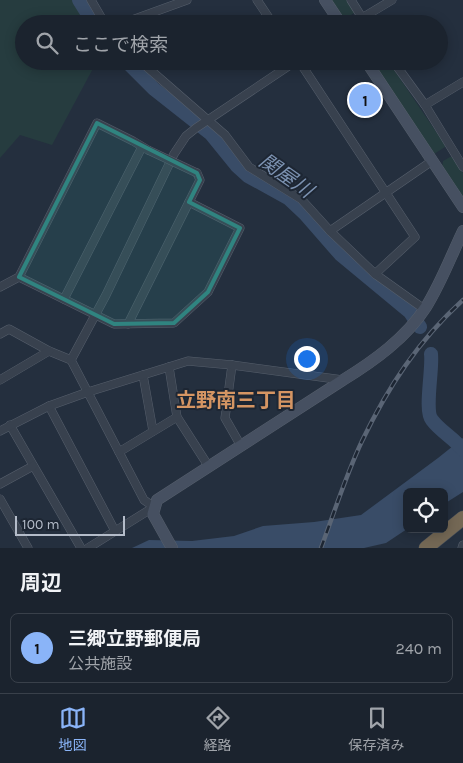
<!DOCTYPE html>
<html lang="ja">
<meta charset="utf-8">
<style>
:root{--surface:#1b232e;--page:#242b36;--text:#f1f3f6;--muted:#a0a4aa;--line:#39404a;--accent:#8ab4f8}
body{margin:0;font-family:Karla,"Noto Sans JP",sans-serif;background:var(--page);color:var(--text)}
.controls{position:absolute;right:15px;bottom:15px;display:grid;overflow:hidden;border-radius:8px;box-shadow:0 2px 12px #0003}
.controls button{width:45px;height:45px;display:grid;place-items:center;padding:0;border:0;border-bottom:1px solid var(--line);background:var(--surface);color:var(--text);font:25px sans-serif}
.scale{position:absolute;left:15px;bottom:12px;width:110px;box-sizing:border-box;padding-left:5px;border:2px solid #b4bcc9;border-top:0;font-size:14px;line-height:18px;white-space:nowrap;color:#b4bcc9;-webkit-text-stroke:4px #1d2633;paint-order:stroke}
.you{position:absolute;left:306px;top:358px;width:18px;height:18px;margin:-12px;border:4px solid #fff;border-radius:50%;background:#1a73e8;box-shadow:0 0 0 8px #1a73e833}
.badge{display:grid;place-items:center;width:32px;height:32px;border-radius:50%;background:var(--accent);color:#111;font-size:16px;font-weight:700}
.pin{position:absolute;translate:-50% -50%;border:2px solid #fff;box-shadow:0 1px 5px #0006}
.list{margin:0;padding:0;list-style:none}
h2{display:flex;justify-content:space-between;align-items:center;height:65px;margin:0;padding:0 20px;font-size:21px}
h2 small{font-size:16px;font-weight:400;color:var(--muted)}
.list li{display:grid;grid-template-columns:32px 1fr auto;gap:15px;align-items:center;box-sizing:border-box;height:70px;margin:0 10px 10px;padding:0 10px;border:1px solid var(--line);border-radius:8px}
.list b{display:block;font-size:19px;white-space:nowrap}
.list p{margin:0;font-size:16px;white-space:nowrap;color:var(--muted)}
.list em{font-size:16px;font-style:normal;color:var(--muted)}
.icon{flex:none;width:28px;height:28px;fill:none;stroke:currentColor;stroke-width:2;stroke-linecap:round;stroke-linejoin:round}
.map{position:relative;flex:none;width:463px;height:548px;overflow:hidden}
.search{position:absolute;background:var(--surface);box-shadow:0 2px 12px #0003;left:15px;right:15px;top:15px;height:55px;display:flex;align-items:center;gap:12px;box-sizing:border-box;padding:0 18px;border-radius:28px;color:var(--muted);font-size:19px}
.sheet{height:145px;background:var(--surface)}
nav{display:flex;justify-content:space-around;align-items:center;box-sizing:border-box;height:70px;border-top:1px solid var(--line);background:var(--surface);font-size:14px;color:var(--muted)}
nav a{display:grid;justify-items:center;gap:2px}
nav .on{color:var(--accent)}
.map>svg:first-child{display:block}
</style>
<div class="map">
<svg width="463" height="548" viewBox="0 0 463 548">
<rect width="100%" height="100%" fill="#242f3e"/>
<g fill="#263c3f">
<polygon points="0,0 73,0 85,24 24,24 24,61 97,61 52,145 20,135 0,158"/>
<polygon points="330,0 347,0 354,10 354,13 346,18 342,18"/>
<polygon points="371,61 388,61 445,145 445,147 434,154"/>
<polygon points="450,157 452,157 463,173 463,199 442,168 443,161"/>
</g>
<polygon fill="#394c67" points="463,438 463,492 444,504 444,492 407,492 407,529 386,543 364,548 132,548 149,540 192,541 234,536 263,526 314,522 361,515 438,458"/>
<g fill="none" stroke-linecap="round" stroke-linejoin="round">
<g stroke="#394c67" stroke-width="14">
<polyline points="79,0 94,24"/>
<polyline points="126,61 154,89 211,134 237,166 248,176 288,198 305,214 340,254 410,312 420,327"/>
<path d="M431,354C433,369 424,411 432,420C441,432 454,438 463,450"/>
</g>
<g stroke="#565f6c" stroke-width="9">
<g id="street">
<polyline points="91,0 105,24"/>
<polyline points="257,0 273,24"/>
<polyline points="351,0 366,24"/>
<polyline points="121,24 187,0"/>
<polyline points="352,24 392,0"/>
<polyline points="140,61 225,135 249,167 301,199 330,231 375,274 424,309"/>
<polyline points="299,61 415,237 375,274"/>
<polyline points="393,61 425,105 463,167"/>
<polyline points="425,105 463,82"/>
<polyline points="330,231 432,161"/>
<polyline points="19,277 114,324 174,323 208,292 240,228 189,202"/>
<polyline points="0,287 19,277 97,123 133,141 148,150"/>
<polyline points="64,299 142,147"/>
<polyline points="128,324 200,180 197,173"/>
<polyline points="0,334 9,329 49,351 71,360 144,500 154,507 88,548"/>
<polyline points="71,360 106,295 174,154 186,136 196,128 296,61"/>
<polyline points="232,365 225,418 241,446"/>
<polyline points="169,367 177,417 209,467"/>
<polyline points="143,375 153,431"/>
<polyline points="0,380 49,351"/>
<polyline points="49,406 115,531"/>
<polyline points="10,425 81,548"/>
<polyline points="0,431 49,406 88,392 188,361 232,365 343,380"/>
<polyline points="119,452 177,417"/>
<polyline points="0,484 33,466"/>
<polyline points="0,499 28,548"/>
<polyline points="462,548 463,545"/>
</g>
</g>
<g stroke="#565f6c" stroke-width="12">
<g id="secondary">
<polyline points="325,0 341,24"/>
<polyline points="366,61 463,207"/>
<path d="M172,548L153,514L157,500L343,380C374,361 406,338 426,307C441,283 451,256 463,231"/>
</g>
</g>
<g stroke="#434c59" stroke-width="15">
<polyline id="highway" points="426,548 463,518"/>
</g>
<use href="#street" stroke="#38414e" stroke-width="8"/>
<use href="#secondary" stroke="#465061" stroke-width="11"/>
<use href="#highway" stroke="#746855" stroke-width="14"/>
<g stroke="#5a6575" stroke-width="4.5">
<path id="rail" d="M321,548C334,513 346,475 362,441C388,387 418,341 463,300"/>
</g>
<use href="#rail" stroke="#1d2633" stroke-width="2.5" stroke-dasharray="8" stroke-linecap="butt"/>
<g stroke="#565f6c" stroke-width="9" stroke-linecap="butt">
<polyline id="street-bridge" points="148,150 197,173"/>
</g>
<use href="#street-bridge" stroke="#38414e" stroke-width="8"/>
</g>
<path fill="#308480" fill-opacity="0.2" stroke="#308480" stroke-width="4" stroke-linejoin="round" d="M97,123L197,173L200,180L189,202L240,228L208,292L174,323L114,324L19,277Z"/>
<g text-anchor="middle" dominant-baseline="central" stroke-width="4" stroke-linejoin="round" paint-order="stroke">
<g font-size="20" font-style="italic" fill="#7c92b1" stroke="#1d2633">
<text transform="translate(286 176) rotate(35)">関屋川</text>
</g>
<g font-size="20" font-weight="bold" fill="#d59563" stroke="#1d2633">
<text x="236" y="400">立野南三丁目</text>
</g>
</g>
</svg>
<div class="controls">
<button><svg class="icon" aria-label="locate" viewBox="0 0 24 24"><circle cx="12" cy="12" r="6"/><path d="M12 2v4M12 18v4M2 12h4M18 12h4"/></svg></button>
</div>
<div class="scale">100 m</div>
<div class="you"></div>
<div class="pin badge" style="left:365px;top:100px">1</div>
<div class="search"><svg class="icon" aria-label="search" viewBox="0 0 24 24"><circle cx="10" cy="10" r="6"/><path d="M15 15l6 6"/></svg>ここで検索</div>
</div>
<section class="sheet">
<h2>周辺<small></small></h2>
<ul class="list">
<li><span class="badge">1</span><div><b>三郷立野郵便局</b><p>公共施設</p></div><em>240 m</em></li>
</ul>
</section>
<nav>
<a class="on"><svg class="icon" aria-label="map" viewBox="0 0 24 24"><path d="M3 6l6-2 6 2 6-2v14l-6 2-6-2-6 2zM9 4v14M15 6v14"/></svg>地図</a>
<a><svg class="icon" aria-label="directions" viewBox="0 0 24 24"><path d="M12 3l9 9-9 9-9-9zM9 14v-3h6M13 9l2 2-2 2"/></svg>経路</a>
<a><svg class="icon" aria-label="saved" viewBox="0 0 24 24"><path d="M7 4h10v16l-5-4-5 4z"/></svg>保存済み</a>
</nav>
